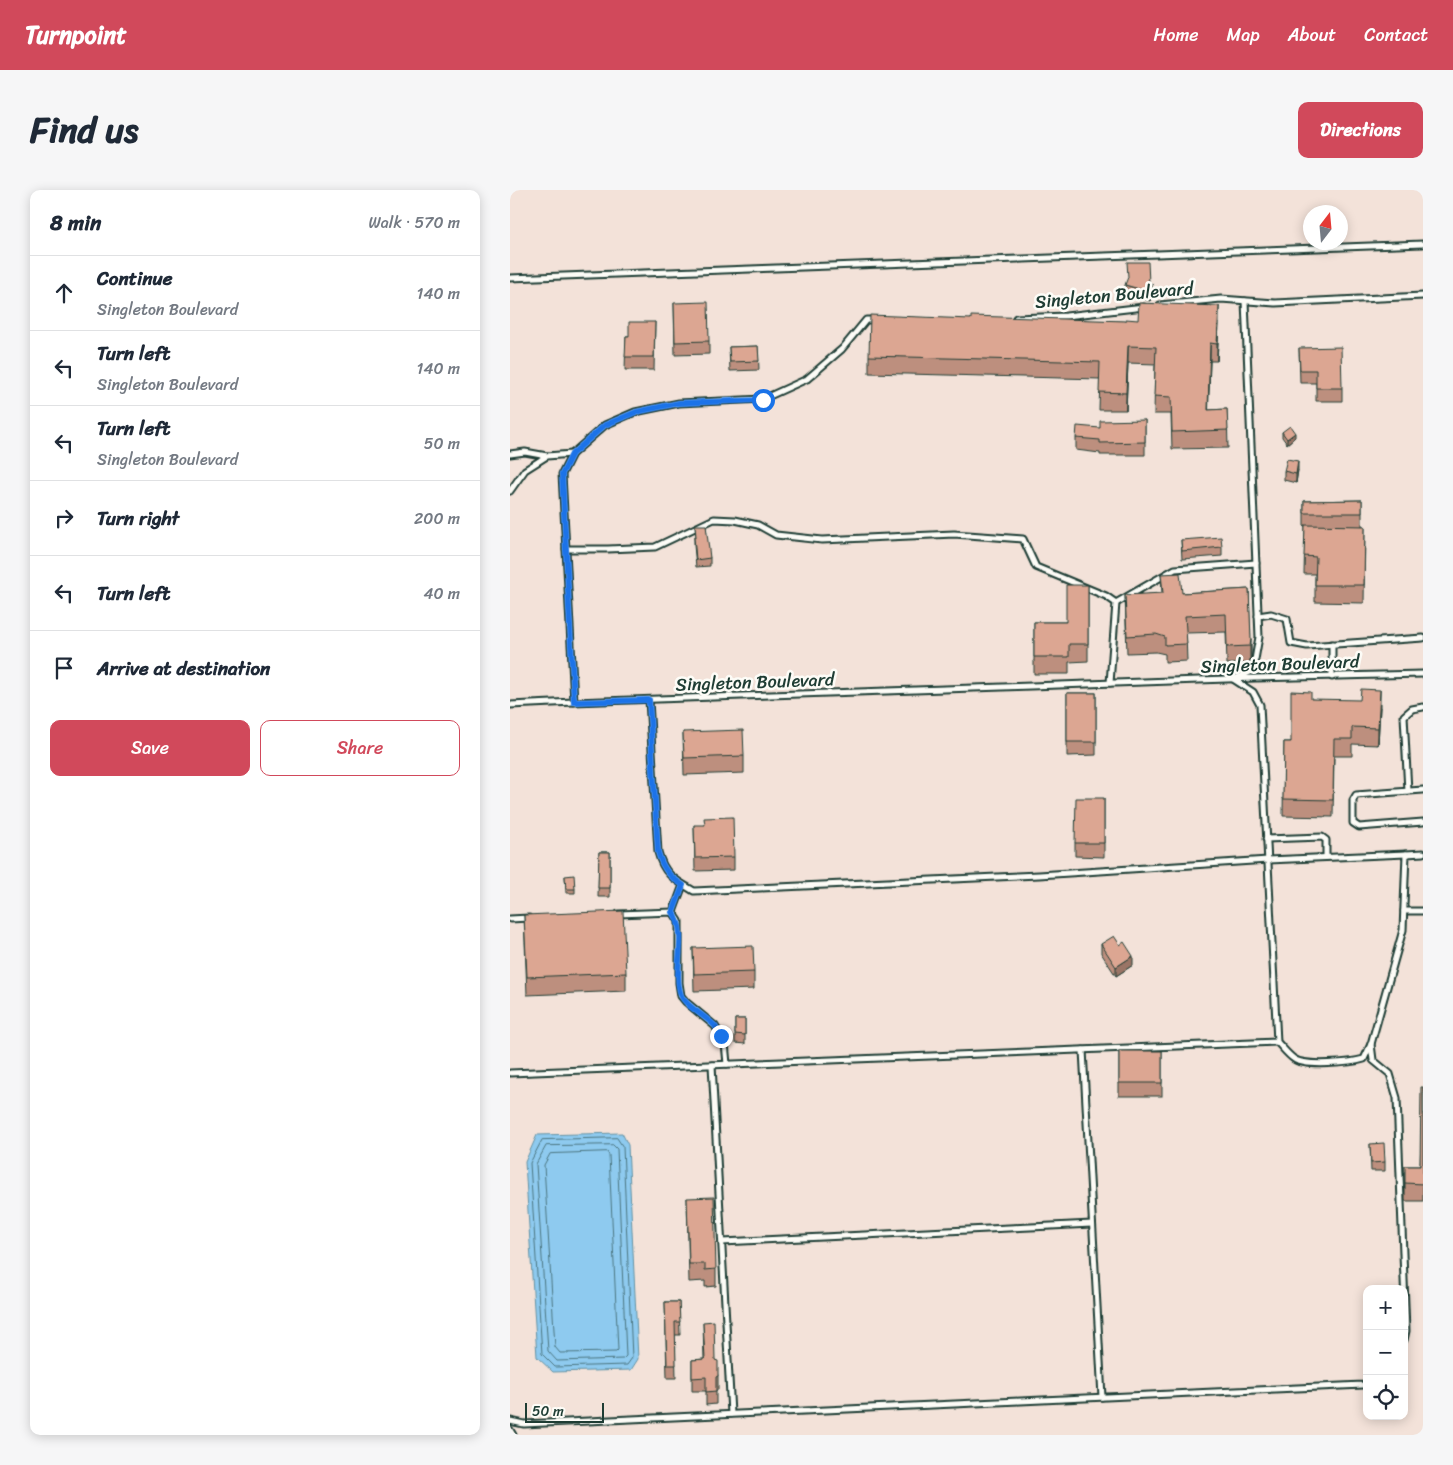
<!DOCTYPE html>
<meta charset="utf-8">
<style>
:root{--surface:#fff;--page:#f6f6f7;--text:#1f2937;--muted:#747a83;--line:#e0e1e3;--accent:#d1495b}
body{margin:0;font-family:Sriracha,sans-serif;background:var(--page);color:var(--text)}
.controls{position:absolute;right:15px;bottom:15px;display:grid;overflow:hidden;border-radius:10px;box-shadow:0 2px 12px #0003}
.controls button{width:45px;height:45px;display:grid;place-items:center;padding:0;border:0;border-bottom:1px solid var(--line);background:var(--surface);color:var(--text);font:25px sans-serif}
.compass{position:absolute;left:793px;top:15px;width:45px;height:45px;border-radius:50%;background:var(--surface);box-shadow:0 2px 12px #0003;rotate:16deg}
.scale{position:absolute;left:15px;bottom:12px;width:79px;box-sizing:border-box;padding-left:5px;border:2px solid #1f3d34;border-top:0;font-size:14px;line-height:18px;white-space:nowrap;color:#1f3d34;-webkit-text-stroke:4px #fdfcf7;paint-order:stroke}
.stop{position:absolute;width:15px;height:15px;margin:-11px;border:4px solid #1a73e8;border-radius:50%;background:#fff}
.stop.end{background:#1a73e8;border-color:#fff;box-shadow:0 1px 5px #0008}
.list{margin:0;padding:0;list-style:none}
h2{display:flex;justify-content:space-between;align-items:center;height:65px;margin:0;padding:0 20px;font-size:21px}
h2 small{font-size:16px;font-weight:400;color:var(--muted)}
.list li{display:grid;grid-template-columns:32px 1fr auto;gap:15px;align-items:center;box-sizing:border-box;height:75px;padding:0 20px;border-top:1px solid var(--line)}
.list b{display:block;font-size:19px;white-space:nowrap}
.list p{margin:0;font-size:16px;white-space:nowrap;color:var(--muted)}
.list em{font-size:16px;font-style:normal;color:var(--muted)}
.actions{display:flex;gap:10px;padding:15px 20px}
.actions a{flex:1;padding:11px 0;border:1px solid var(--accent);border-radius:10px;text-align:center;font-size:18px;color:var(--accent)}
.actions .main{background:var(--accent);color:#fff}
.icon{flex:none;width:28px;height:28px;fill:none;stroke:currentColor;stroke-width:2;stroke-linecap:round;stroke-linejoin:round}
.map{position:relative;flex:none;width:913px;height:1245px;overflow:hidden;border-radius:10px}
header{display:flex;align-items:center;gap:30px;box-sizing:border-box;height:70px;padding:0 25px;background:var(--accent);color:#fff}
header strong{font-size:24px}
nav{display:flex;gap:28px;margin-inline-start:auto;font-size:18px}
.intro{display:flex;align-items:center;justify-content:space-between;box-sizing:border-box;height:120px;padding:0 30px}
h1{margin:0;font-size:35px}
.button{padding:12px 22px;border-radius:10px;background:var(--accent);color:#fff;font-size:18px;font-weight:700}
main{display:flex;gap:30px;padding:0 30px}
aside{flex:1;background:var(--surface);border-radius:10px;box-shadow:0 2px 12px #0003}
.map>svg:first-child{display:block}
</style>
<header>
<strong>Turnpoint</strong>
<nav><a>Home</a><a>Map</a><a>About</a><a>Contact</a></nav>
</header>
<div class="intro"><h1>Find us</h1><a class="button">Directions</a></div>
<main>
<aside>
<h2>8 min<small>Walk · 570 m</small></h2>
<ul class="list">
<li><svg class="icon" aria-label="ahead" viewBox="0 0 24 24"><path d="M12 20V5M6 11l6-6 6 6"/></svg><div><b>Continue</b><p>Singleton Boulevard</p></div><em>140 m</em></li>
<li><svg class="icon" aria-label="left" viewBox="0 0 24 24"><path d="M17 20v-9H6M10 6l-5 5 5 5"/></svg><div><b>Turn left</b><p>Singleton Boulevard</p></div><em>140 m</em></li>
<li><svg class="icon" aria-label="left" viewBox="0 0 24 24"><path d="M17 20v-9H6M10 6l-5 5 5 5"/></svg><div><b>Turn left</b><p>Singleton Boulevard</p></div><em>50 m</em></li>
<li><svg class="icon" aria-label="right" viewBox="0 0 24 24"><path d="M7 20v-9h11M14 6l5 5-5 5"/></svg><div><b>Turn right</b></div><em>200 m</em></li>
<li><svg class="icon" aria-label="left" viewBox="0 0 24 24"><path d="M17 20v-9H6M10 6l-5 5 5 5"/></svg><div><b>Turn left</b></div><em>40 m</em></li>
<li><svg class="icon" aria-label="arrive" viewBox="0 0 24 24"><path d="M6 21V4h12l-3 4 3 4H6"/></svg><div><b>Arrive at destination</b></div></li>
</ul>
<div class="actions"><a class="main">Save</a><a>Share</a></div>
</aside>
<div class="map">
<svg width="913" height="1245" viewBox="0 0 913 1245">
<rect width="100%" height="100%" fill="#f3e2d9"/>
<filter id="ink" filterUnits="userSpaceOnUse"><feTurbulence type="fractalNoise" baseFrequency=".02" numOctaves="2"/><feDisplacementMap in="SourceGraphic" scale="10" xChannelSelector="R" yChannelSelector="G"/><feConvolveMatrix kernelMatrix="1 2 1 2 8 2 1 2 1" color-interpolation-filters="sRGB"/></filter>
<g filter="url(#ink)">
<polygon fill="#8ecaef" stroke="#6292a4" points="112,943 118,955 128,1169 121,1180 43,1182 27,1167 15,972 27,945"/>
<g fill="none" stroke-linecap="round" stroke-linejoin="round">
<g stroke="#4b757f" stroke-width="1">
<polygon points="107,948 113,957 122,1168 117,1175 45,1177 32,1164 20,973 32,950"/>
<polygon points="103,955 107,959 116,1166 113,1169 47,1171 38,1161 26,974 36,956"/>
<polygon points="97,962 99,965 108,1160 106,1162 50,1163 45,1157 34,975 40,964"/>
</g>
<g stroke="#1f3d34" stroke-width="9">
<g id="lane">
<polyline points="0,88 913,54"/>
<path d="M735,111L749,447L743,481L723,489L743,502L750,515L767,852C772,857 778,865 784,869C795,877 841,873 854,869L861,854"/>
<polyline points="650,115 711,109 765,113 913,106"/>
<polyline points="506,128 556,126 634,117"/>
<polyline points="365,130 356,130 332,159 297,189 253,209 169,213 125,222 95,235 62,264 52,284 64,512 745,488 913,484"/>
<polyline points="0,264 15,262 37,266"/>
<polyline points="0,301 15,280 37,266 62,264"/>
<polyline points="56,359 98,359 145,357 204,329 225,330 248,335 266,345 312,350 444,344 513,349 526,377 596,406 606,413 600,493"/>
<polyline points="606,413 665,379 746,373"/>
<polyline points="748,426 761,424 777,429 781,453 797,456 913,448"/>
<polyline points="822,454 822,487"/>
<path d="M139,510L148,662C154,685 165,690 184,701L529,685L758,670L896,664"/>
<polyline points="0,515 64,512"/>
<polyline points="913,600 846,605 843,610 843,633 849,637 913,632"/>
<polyline points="898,601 894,526 902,519 913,517"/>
<polyline points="756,649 812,647 816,650 816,667"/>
<polyline points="894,721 913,721"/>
<polyline points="163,722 173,695"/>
<polyline points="108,724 163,722 169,731 169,793 171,806 176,812 205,836 215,853 217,874"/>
<polyline points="0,729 19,728"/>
<polyline points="573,860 592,1207"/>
<polyline points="202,875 221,1224"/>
<polyline points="0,883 767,852"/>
<polyline points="212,1052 582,1034"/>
<polyline points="894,1150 896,1141 887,908 880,884 863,870 861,854 893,740 896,664 913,663"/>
<polyline points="0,1231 14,1234 853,1195 857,1193"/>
<polyline points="0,1240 3,1245"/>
</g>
</g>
<use href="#lane" stroke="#fdfcf7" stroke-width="5"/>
</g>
<g fill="#bd8f7e" stroke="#1f3d34">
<polygon points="615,95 642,102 640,111 615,104"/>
<polygon points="164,113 199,151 199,164 165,165"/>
<polygon points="461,129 709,133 707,171 700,171 698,220 717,219 718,258 662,259 661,224 644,224 645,174 618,173 616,220 589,220 590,189 359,183 359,166"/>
<polygon points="145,132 144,180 115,180 116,146 119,146"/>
<polygon points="248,156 249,180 220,181 219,157"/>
<polygon points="789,158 832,198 832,211 806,211 806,193 790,193"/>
<polygon points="635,230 635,265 590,265 590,263 566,260 566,248 590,238"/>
<polygon points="772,242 785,247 777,254 772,247"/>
<polygon points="788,280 786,293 774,290 774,281"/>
<polygon points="852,310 852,336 855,336 854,413 805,412 805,384 794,384 795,336 794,336 794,311"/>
<polygon points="185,335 200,368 200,376 186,377 184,355 184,347 186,347"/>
<polygon points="671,350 712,357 712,366 672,369"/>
<polygon points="651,384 672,403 739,399 741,467 740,473 717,474 716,442 676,443 677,471 655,472 655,464 646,462 617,463 615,405 652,404"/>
<polygon points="578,395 578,471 559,472 559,484 524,484 524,432 556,432"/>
<polygon points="557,503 586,503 586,565 557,566"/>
<polygon points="801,509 870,517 868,555 842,554 842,566 824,566 823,627 773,626 774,552 781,552"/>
<polygon points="173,542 234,566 234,583 174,585"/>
<polygon points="594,608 594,667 565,666 565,653"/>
<polygon points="184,635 224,667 224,680 185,681"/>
<polygon points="89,662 100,662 100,707 88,707"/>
<polygon points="55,686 65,699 65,703 56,703"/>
<polygon points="14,725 116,783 116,801 17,805"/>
<polygon points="591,754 623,775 606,786 591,763"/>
<polygon points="183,758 244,782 244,799 184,801"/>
<polygon points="225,829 235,829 235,854 225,853"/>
<rect x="609" y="861" width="43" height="45"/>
<polygon points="913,897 913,1011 895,1011 895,976 910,976"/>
<polygon points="860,954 875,972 875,981 861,981"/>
<polygon points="177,1008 206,1079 206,1096 195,1097 195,1091 179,1092"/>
<polygon points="155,1112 169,1112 170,1145 165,1145 166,1188 157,1188"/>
<polygon points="193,1132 205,1170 208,1186 208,1200 206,1200 206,1214 196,1215 196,1201 182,1201 182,1170 194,1169"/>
</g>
<g fill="#9a7466" stroke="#1f3d34">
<polygon points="642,94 642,102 640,111 640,102"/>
<polygon points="709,116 709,133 707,171 707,154"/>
<polygon points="700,153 700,171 698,237 698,220"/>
<polygon points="618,156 618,173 616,220 616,203"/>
<polygon points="785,243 785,247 777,254 777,249"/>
<polygon points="788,271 788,280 786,293 786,284"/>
<polygon points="741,449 741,467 740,473 740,456"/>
<polygon points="870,500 870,517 868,555 868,538"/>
<polygon points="623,766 623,775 606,786 606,777"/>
</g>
<g fill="#dca692" stroke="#1f3d34">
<polygon points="617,72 638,72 639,93 642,94 640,102 615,95 618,87"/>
<polygon points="198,112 199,151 165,152 164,113"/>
<polygon points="629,113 709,116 707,154 700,153 698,220 717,219 718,240 662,242 661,207 644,206 646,157 618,156 616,203 589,202 590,172 359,166 360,125 461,129 461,126 616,131 616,129 628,130"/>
<polygon points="119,132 145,132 144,167 115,167 116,146 119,146"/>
<polygon points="248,156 249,171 220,172 219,157"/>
<polygon points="831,157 832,198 806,198 806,180 790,180 789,158"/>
<polygon points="635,230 635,252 590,253 590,250 566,248 567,236 590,238 590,231"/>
<polygon points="780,236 785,243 777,249 772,242"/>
<polygon points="777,269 788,271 786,284 774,281"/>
<polygon points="852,310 852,323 794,323 794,311"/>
<polygon points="185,335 196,335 200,368 186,370 184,347 186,347"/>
<polygon points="795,335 855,336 854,395 805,395 806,367 794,366"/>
<polygon points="711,347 712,357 672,361 671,350"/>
<polygon points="670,383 672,403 739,399 741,449 740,456 717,457 716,424 675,426 677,454 655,455 655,447 646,444 617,446 615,405 653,403 651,384"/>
<polygon points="556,395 578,395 578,454 559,454 559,467 524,467 524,432 556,432"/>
<polygon points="851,499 870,500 868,538 842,537 842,549 824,549 823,610 773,609 774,552 781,552 781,501 801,502 801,509 850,510"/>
<rect x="557" y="503" width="29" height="49"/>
<polygon points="233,540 234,566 174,568 173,542"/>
<polygon points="566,608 594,608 594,653 565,653"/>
<polygon points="223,627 224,667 185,668 184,635 195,635 194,628"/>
<polygon points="89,662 100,662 100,698 88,698"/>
<polygon points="64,685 65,699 56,699 55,686"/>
<polygon points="113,721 116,783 17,787 14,725"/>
<polygon points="604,746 610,755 614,752 623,766 606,777 591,754"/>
<polygon points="243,756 244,782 184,784 183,758"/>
<polygon points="225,829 235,829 235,845 225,844"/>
<rect x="609" y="861" width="43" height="32"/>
<polygon points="911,897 913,897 913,994 895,993 895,976 910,976"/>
<polygon points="874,953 875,972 861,973 860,954"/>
<polygon points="204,1007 206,1079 195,1080 195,1074 179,1074 177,1008"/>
<polygon points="155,1112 169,1112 170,1132 165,1132 166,1175 157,1175"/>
<polygon points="204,1131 205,1170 208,1171 208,1186 206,1187 206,1201 196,1202 196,1187 182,1188 182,1170 195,1169 193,1132"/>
</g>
</g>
<g fill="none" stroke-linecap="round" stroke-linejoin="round" filter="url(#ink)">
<path stroke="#1a73e8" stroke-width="6" d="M211,846C209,843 207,839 205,836C197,827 175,816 171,805C162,779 179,745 163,722L173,695C159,687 152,677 148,662L139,510L64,512L52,284L62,264L95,235L126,222L169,213L253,210"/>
</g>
<g text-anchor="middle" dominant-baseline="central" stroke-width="5" stroke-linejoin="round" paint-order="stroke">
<g font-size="18" fill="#1f3d34" stroke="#fdfcf7">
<text transform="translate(604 105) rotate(-5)">Singleton Boulevard</text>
<text transform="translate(770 474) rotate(-2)">Singleton Boulevard</text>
<text transform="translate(245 492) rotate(-2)">Singleton Boulevard</text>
</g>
</g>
</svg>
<div class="controls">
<button>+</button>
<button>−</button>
<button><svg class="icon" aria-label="locate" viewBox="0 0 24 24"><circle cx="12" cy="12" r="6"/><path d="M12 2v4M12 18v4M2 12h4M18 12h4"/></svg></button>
</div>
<svg class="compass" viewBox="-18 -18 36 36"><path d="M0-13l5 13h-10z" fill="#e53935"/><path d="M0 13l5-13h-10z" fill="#747a83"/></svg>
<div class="scale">50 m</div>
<div class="stop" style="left:253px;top:210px"></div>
<div class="stop end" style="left:211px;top:846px"></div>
</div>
</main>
